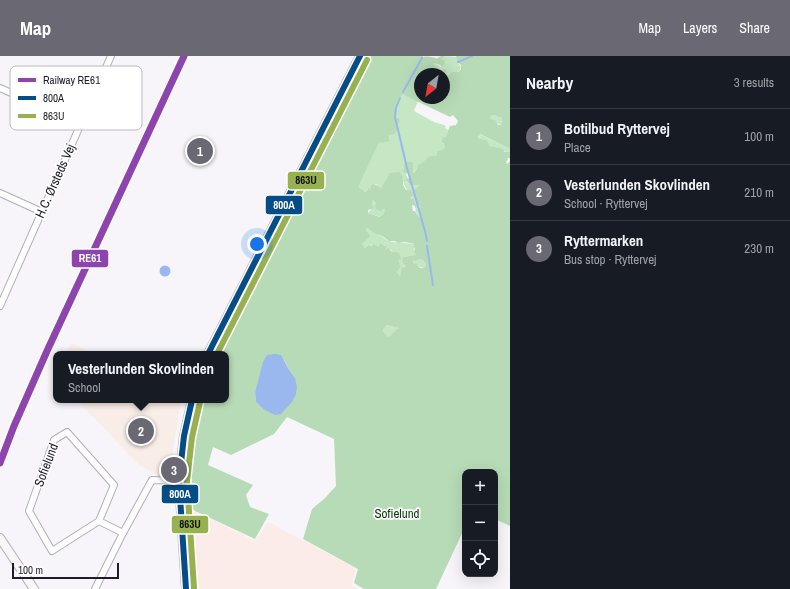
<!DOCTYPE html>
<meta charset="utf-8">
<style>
:root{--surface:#171b24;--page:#20242c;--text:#f1f3f6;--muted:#9ea1a6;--line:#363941;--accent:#6a6872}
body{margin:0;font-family:"Archivo Narrow",sans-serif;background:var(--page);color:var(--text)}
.controls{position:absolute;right:12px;bottom:12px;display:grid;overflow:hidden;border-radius:8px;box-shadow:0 4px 16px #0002}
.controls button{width:36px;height:36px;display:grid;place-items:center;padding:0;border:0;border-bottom:1px solid var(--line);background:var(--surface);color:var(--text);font:20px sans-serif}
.compass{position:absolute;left:414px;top:12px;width:36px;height:36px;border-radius:50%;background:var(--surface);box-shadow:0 4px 16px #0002;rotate:211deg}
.scale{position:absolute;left:12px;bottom:10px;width:107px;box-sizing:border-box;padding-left:4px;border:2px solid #1e1c28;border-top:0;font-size:11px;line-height:14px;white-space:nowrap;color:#1e1c28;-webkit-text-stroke:3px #fff;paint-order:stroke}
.you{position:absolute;left:257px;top:188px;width:14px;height:14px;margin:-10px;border:3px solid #fff;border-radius:50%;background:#1a73e8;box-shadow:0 0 0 6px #1a73e833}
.badge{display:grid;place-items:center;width:26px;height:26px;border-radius:50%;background:var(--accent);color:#fff;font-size:13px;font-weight:700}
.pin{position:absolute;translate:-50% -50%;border:2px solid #fff;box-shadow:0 1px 4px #0006}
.popup{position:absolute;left:53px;top:295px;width:176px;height:52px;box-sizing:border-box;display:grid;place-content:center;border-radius:8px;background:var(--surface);filter:drop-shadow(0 1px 3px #0005);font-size:13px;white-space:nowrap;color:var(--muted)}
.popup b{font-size:15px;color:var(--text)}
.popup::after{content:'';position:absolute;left:50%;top:100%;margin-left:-8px;border:8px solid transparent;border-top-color:var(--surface)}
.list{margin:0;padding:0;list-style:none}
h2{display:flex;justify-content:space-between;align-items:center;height:52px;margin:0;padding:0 16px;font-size:17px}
h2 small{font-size:13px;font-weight:400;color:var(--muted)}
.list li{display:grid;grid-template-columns:26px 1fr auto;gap:12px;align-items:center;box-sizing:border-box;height:56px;padding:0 16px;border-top:1px solid var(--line)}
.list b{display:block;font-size:15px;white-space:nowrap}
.list p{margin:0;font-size:13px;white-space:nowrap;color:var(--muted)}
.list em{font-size:13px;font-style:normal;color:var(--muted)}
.icon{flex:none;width:22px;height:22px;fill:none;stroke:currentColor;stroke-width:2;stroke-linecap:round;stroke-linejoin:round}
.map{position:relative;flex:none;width:510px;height:533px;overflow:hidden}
header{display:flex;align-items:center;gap:24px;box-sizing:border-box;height:56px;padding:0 20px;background:var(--accent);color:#fff}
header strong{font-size:19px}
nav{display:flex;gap:22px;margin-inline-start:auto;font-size:14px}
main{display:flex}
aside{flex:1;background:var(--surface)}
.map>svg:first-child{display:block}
</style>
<header>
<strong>Map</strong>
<nav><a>Map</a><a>Layers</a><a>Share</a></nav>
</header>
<main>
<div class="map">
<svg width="510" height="533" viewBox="0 0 510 533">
<rect width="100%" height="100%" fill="#f7f5fa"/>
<polygon fill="#fbecea" points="191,453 255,485 268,466 356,512 351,529 357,533 193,533"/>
<g fill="#f9eee7">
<polygon points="71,287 94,298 66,298"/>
<polygon points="77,344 181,344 169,421 160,421 139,409"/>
</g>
<g fill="#c5e7c4">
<path d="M444,0L457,1L458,7L461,11L458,16H452L451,18L445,19L442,17L446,14C440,14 437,13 433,8L435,7L441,11L443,1Z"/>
<path d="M402,37L418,45L414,55L434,66L444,69L446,70L445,72L448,74L443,88L445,89L444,94L436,97V100H431C425,105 419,112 412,117L413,106L403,115L405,117H407L406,119L408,122L406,126L410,129L413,128L420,129L415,133H413L417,147L421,151L422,163L418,160L415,153L416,152L414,148L415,146L412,142L413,140C404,133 404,127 401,117C393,115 384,125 382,132L376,128L365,136L357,132L379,87L390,84L388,81V79L396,73L398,66V61H395L396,52Z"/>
<polygon points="493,59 502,62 501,69 490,64 489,62"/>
<path d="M479,78L510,93V96C498,96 486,88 478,80Z"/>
<polygon points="373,144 383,153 386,153 384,157 381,161 368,157 373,151 372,149"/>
<polygon points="367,172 375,178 381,179 385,183 392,186 415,188 414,194 416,199 403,201 403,206 405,209 400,220 397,216 397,203 395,197 390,193 387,193 387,191 388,190 387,189 384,190 379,190 379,191 369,189 365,192 362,188 371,180 366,174"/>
<polygon points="419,203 423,204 426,209 425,211 420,211 412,207 413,204"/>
<polygon points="387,269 395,271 399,271 399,272 392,279 388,281 383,275 383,272"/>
</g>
<path fill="#b7dbb6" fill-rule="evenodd" d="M371,0H423V1C427,0 431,1 436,2V3L441,0H444L442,3L445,4V7L442,10L435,7L433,8L439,13L446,14V16L443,17L448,19L452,16H458L461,13V9L458,7L456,0H510V93L480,78L478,80L479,82L487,85L490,90L503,93L504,96H510V102H508L507,105H506L507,108L510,105V470L495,463V416H465V471L436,533H364L354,527L358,513L303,483L312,453L325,442L336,430L334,383L287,361L274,378L231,399L213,391L208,409L253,429L246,439L250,451L269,458L255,483L191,453L192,394L203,344H226V298H218ZM420,18H444V42H420ZM402,38L450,61L453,59L458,65L456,69L450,70L445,82L443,81L442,85L445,90L443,94L437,95L436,100H430L422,107L418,109L417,113L413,117V106H407L404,108V114L402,115L405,117H408L410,122L406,123V125L410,129H420L415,133H413L417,147L421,151L419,152L421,162L418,160L415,155H413L412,149L415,150V152L417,151L413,142L410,143L413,140V137L410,134H406L403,129C403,125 404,119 399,116L390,117C387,123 384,126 381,132L379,130L372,128L370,133L368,132V134L365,136L358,131L379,87L390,85L388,79L394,78L397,74V68H399L398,67L400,66L399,62L395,61L396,52ZM493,59L502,62L501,69H498L495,64L490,63L491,60ZM373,144L376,147L375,151L376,153L381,155L383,153H385L384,157L380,161L368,157V154L374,152L372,149ZM367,172L375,178L381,179L389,185H395L398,187L405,186L415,188L413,191L415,192L414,196L416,199L403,201L402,206L405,209V211L402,212L400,220L397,216L400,211L398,203L401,204V203L399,197L391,195L389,192L386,193L387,191L388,190L387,189L384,190L380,187L379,191L373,188L372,190L369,189L365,192L362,188L371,180L366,174ZM419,203L423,204L426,209L425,211L420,212L416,208L413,207V204L415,205ZM387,269L395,271H398L399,272C394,274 393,279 388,281L383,275V273ZM284,304L288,312L295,322L263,353L256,346L255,337Z"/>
<g fill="#9bb8ee">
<circle cx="165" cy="215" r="5.5"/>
<polygon points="275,298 281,299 288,312 295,322 297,331 296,338 292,346 281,358 275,359 263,353 256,346 255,337 263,306 267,299"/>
</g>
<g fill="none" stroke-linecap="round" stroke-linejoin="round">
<g stroke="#9bb8ee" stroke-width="2">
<polyline points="458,6 472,0"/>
<polyline points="403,36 422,2"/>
<polyline points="400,42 396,52 395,61 407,112 425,175 427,185"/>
<polyline points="427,190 433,229"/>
<polyline points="232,275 240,260"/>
</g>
<g stroke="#b1afb7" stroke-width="8">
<g id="street">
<polyline points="0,32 81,68"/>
<polyline points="0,137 42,156"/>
<polyline points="0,250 111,0"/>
<polyline points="99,465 52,495 29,455 54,384 67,376 114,429 99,465 123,477"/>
<polyline points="95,533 123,477 152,424 179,425"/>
</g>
</g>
<g stroke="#b1afb7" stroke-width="10">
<g id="secondary">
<polyline points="208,298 360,0"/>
<polyline points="0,482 34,533"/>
<polyline points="186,533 179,425 184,380 192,344"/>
</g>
</g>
<use href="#street" stroke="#fefefe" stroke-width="6"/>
<use href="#secondary" stroke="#faf6f7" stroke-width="8"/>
<g stroke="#fff" stroke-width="9">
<g id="bus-1">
<polyline points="208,298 360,0"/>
<polyline points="186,533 179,425 184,380 192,344"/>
</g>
</g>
<g stroke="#fff" stroke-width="9">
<g id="bus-2">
<polyline points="217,298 367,4"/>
<polyline points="194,532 187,425 192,381 200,346"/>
</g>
</g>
<use href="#bus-1" stroke="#064d87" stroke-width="6"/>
<use href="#bus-2" stroke="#98b150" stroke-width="6"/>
<g stroke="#fff" stroke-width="10">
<polyline id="rail-1" points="0,407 14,370 47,295 184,0"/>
</g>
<use href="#rail-1" stroke="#8e44ad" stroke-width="7"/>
</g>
<g text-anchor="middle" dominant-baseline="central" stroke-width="3.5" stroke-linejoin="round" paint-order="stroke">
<g font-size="13" fill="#1e1c28" stroke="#fff">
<text transform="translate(55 125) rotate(-66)">H.C. Ørsteds Vej</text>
<text transform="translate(46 409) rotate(-69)">Sofielund</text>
</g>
<g font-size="13" fill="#093708" stroke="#fff">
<text x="397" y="457">Sofielund</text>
</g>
</g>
<rect x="10" y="10" width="132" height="64" rx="6" fill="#fff" stroke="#bcbbbe" stroke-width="1"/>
<rect x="18" y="22" width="18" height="4" fill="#8e44ad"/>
<rect x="18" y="40" width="18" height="4" fill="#064d87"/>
<rect x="18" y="58" width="18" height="4" fill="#98b150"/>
<g font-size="11" fill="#1e1c28">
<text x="43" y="28">Railway RE61</text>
<text x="43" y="46">800A</text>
<text x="43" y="64">863U</text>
</g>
<g stroke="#fff" stroke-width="1.5">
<rect x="287" y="115" width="38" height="19" rx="4" fill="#98b150"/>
<rect x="265" y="139" width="38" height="20" rx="4" fill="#064d87"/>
<rect x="71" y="193" width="38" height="19" rx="4" fill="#8e44ad"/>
<rect x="161" y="428" width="38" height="20" rx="4" fill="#064d87"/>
<rect x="171" y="459" width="38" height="19" rx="4" fill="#98b150"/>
</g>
<g font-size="11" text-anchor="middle" font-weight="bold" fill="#fff">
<text x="284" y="153">800A</text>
<text x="90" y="206">RE61</text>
<text x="180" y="442">800A</text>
</g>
<g font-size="11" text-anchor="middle" font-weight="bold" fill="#111">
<text x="306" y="128">863U</text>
<text x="190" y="472">863U</text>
</g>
</svg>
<div class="controls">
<button>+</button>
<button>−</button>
<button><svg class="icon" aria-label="locate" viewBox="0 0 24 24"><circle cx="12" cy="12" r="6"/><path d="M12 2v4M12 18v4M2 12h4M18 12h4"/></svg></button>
</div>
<svg class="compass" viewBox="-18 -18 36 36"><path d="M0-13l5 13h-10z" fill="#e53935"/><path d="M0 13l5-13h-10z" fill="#9ea1a6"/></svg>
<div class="scale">100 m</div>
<div class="you"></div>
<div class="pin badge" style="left:200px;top:95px">1</div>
<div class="pin badge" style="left:141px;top:375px">2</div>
<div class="popup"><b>Vesterlunden Skovlinden</b>School</div>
<div class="pin badge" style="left:174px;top:414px">3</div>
</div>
<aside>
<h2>Nearby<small>3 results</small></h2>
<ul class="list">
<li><span class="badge">1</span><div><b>Botilbud Ryttervej</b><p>Place</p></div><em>100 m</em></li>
<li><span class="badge">2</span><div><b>Vesterlunden Skovlinden</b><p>School · Ryttervej</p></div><em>210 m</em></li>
<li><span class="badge">3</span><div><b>Ryttermarken</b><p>Bus stop · Ryttervej</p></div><em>230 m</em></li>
</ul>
</aside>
</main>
